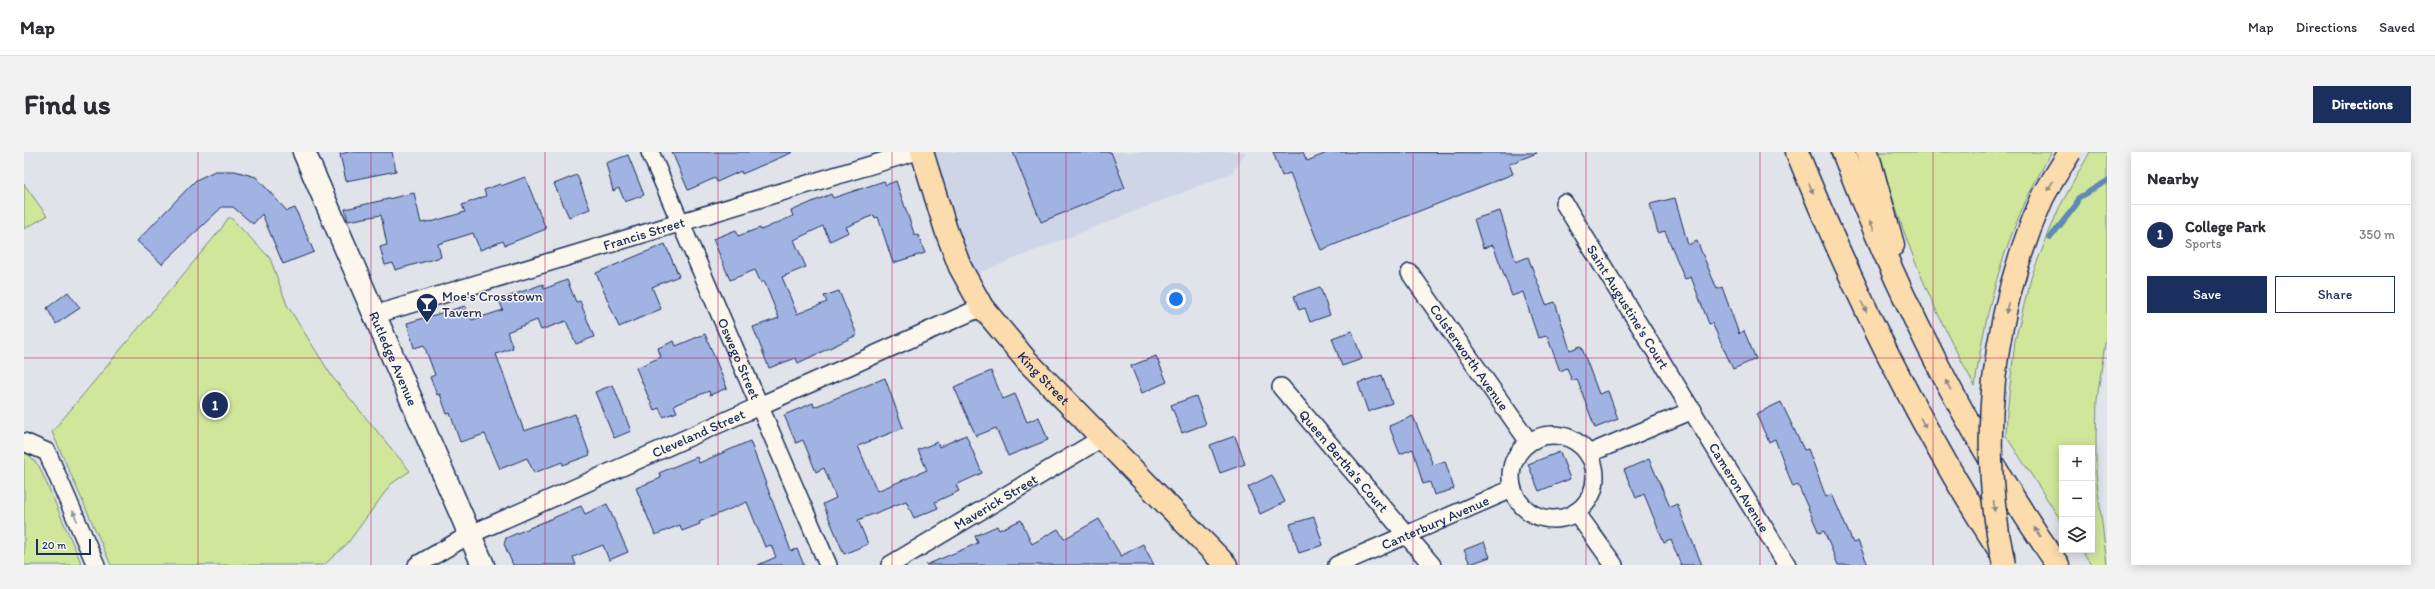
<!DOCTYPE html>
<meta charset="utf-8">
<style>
:root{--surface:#fff;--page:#f2f2f3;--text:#2b2b33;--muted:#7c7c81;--line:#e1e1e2;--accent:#1b2f5e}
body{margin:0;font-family:Itim,sans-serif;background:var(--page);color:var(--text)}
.controls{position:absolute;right:12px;bottom:12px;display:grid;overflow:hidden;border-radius:0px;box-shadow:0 2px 10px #0003}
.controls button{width:36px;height:36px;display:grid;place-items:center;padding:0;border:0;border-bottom:1px solid var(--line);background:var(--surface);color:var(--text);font:20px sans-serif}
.scale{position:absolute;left:12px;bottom:10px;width:55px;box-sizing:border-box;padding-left:4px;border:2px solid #1b2f5e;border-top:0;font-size:11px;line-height:14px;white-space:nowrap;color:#1b2f5e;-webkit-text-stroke:3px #fbf7ec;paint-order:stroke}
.you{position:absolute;left:1152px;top:147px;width:14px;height:14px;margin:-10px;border:3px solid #fff;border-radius:50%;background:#1a73e8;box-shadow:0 0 0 6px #1a73e833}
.badge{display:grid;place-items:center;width:26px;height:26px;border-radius:50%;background:var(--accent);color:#fff;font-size:13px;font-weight:700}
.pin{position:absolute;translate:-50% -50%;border:2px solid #fff;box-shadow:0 1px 4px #0006}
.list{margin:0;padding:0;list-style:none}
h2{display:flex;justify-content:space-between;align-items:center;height:52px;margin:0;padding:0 16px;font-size:17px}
h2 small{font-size:13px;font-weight:400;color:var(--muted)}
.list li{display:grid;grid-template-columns:26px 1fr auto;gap:12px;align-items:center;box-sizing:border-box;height:60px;padding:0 16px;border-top:1px solid var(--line)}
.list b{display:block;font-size:15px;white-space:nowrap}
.list p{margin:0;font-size:13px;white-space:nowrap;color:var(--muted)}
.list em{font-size:13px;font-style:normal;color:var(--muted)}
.actions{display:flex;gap:8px;padding:12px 16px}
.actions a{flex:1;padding:9px 0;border:1px solid var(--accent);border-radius:0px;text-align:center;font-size:14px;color:var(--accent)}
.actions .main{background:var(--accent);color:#fff}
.icon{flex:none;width:22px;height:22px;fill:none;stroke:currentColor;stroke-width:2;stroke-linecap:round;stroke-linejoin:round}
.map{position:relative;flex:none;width:2083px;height:413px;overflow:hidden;border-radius:0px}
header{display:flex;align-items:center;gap:24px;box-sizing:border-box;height:56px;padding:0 20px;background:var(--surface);border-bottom:1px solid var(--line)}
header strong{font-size:19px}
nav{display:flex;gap:22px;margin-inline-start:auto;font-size:14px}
.intro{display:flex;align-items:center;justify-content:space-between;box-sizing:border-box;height:96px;padding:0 24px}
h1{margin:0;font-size:28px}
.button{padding:10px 18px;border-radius:0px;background:var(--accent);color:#fff;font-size:14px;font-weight:700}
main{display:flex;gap:24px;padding:0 24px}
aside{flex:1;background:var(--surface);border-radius:0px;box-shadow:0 2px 10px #0003}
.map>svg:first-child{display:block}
</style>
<header>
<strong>Map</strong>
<nav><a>Map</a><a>Directions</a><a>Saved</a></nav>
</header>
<div class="intro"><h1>Find us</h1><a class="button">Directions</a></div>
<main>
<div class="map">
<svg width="2083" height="413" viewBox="0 0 2083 413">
<rect width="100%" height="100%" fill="#e0e3e9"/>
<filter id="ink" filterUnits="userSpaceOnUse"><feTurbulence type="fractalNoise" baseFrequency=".025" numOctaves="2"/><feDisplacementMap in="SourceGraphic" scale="8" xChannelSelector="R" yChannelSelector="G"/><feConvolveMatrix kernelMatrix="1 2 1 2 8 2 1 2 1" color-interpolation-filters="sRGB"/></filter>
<g filter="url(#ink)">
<polygon fill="#cdd5e7" points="908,0 1222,0 1208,21 949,123 934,86"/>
<g fill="#cfe69b" stroke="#758a7c">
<path d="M1856,0H2028C1984,72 1962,151 1951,234C1909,158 1877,85 1856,0Z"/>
<polygon points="2066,0 2083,0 2083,177 2073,248 2072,285 2072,322 2083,413 2068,413 2057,398 2068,398 2068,296 2038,296 2038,370 1982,284 1983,261 1991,189 2007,125 2035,56"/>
<polygon points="0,32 23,64 0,77"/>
<polygon points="204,66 207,66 246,106 263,153 309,226 386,319 367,332 323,392 300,413 87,413 28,280 197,77"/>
<polygon points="0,301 5,303 15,314 58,413 0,413"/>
</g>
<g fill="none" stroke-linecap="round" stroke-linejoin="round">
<polyline stroke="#5f88b3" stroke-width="5.5" points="2026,86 2052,53 2054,46 2083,29"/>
</g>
<g fill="#a1b3e2" stroke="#1b2f5e">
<polygon points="325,0 368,0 372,19 322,29 316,2"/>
<polygon points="648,0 769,0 718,22 717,19 693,30 691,26 664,38"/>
<polygon points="989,0 1087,0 1101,36 1017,70"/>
<polygon points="1249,0 1279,0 1283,9 1305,0 1513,1 1485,12 1489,22 1297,98 1266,21 1258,24"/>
<polygon points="604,3 620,43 601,50 595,36 589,39 582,11"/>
<polygon points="191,19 211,19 232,25 263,59 271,56 290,100 259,112 238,62 229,72 209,55 198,55 138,112 113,89 172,28"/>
<polygon points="553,23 566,57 545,65 530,32"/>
<polygon points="501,25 522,77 481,93 479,89 456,98 449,81 414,92 417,105 371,118 369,111 361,113 356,95 363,93 357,63 324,69 321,57 390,41 397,71 407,69 407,70 441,60 438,53 462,44 460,38 476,32 477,34"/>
<polygon points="860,29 862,33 872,29 891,84 894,83 901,101 869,111 854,65 851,66 850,63 822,75 825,80 806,89 799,74 770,88 782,115 758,125 773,162 803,150 800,144 815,139 833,183 774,211 772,206 745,216 729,175 755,166 740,129 737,131 731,118 706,128 689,87 712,78 714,84 736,76 737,78 769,64 767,59 807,42 809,46"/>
<polygon points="1651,46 1664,93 1673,89 1693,137 1698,135 1715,182 1720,179 1732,207 1709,217 1688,171 1685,172 1667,125 1661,127 1641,79 1634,81 1626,52"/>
<polygon points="1476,59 1492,110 1504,105 1522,153 1531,150 1546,198 1557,194 1575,242 1584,239 1594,267 1571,276 1553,227 1548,229 1543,216 1536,219 1523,184 1514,186 1499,140 1488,144 1469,93 1459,96 1450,67"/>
<polygon points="641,92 655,124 628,135 637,157 595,175 572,121"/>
<polygon points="543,128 552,150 556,149 570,185 552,192 542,169 517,178 513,168 483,180 489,196 472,202 500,279 551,262 566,303 539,313 538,310 510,321 503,306 476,317 461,282 436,290 426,261 423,262 416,242 413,243 406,225 411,223 400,193 390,196 383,171 441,154 448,168 479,158 475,148 519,132 520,137"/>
<polygon points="1296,135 1306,163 1286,170 1281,156 1275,158 1270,144"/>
<polygon points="44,140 56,156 32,172 23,156"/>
<polygon points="1328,179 1338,207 1318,214 1308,186"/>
<polygon points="681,182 703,236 686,243 685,239 650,253 653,260 639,265 635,256 630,258 612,216 637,205 634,196 650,189 652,194"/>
<polygon points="1132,204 1143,230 1118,241 1107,214"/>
<polygon points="967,219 979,247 991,242 1003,270 1015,265 1024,288 984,304 972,276 952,284 930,235"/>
<polygon points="1358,223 1368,251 1344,260 1334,231"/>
<polygon points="861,226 879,276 834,294 853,339 903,318 894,298 913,290 915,295 942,283 958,321 932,333 935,339 911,350 914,356 890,366 882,349 834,368 844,392 820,402 799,352 812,346 800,316 792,320 779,288 772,291 760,263 789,251 790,255"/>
<polygon points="589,233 607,279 590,286 571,240"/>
<polygon points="1172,244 1182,272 1158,281 1147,253"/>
<polygon points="1757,250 1780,298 1784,297 1802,345 1808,342 1829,391 1834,389 1844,413 1814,413 1800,379 1795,381 1774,333 1769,335 1751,287 1745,290 1732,262"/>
<polygon points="1389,264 1409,313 1421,309 1430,337 1410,343 1406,330 1399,332 1389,297 1376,302 1365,274"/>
<polygon points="1211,284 1221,312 1196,321 1186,293"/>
<polygon points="726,289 767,399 773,397 780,413 734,413 752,405 747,393 741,395 723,350 675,370 676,372 658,379 656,373 631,383 612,336 637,326 635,321 656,312 673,305 675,311"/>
<polygon points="1536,300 1546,327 1515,339 1504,312"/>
<polygon points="1625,307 1646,355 1653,352 1678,413 1657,413 1647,388 1640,391 1620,342 1612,346 1600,318"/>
<polygon points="1248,323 1261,350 1236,362 1224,335"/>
<polygon points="583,352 604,400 585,408 579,393 549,405 552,413 489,413 480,392 482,386 557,354 561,362"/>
<polygon points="1290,365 1299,393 1275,401 1266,372"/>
<polygon points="1075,367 1097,404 1119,392 1130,413 902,413 954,391 951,384 973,374 975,378 997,368 1008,392 1034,377 1040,387"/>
<polygon points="1460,390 1466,405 1446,412 1440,398"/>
</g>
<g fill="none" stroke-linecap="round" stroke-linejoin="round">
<g stroke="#1b2f5e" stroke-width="20">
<g id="street">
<path id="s1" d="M626,0L804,413"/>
<path id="s2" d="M1540,51L1763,413"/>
<path id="s3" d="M1386,121L1505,290"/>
<path id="s4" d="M350,163L890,0"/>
<path id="s5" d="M1257,235L1408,413"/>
<circle cx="1529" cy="325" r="42"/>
<polyline points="0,290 23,300 72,413"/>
<polyline points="1564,302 1669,258"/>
<polyline points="1552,360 1590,413"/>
<path id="s6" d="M393,413L445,383L958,155"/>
<path id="s7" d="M866,413L1078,286"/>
<path id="s8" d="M1313,413L1488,337"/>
</g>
</g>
<g stroke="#1b2f5e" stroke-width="25">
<g id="secondary">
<path id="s9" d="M280,0L459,413"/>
</g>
</g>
<g stroke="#1b2f5e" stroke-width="25">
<g id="primary">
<path id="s10" d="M898,0L922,78L936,115L958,155L1003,209L1202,413"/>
</g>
</g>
<g stroke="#1b2f5e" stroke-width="25">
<g id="highway">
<path d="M1773,0C1830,141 1896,277 1979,404"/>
<path d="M1819,0C1874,145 1945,285 2034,413"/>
<polyline points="1843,0 1869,93"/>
</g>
</g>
<use href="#street" stroke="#fbf7ec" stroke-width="17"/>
<use href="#secondary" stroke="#fbf7ec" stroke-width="22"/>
<use href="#primary" stroke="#fcdcac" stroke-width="22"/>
<use href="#highway" stroke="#fcdcac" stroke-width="22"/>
<g stroke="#1b2f5e" stroke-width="25" stroke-linecap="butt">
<path id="highway-bridge" d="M1980,413C1953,291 1968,161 2018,47C2026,31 2037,15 2046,0"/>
</g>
<use href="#highway-bridge" stroke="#fcdcac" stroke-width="22"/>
</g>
<defs><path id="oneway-solid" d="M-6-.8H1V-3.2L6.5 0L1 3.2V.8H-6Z"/></defs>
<g fill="#8c8685">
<use href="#oneway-solid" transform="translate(2026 34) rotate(121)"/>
<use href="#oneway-solid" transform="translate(1787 36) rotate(68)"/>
<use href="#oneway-solid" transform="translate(1848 73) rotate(-114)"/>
<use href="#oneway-solid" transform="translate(1840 155) rotate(64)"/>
<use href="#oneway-solid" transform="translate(1983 156) rotate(101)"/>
<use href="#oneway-solid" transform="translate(1924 233) rotate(-118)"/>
<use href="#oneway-solid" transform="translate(1899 271) rotate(62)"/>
<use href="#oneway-solid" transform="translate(1970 354) rotate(86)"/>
<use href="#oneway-solid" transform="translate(2013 380) rotate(-122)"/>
</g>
<use fill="#8b93a5" href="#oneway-solid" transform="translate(51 364) rotate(-113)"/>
</g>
<path fill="none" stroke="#c2185b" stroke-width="1" stroke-opacity="0.55" d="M174,0V413M347,0V413M521,0V413M694,0V413M868,0V413M1042,0V413M1215,0V413M1389,0V413M1562,0V413M1736,0V413M1909,0V413M0,206H2083"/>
<defs>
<g id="bar-pin" transform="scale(1.15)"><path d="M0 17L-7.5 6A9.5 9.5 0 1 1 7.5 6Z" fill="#1b2f5e" stroke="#fbf7ec"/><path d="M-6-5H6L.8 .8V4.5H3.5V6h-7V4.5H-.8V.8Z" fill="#fff"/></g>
</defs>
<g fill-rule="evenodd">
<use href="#bar-pin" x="403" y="152"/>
</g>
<g text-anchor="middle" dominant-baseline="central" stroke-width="3" stroke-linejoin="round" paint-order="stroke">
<g font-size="14" fill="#1b2f5e" stroke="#fbf7ec">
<text stroke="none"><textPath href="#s4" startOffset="282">Francis Street</textPath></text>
<text stroke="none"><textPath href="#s2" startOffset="122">Saint Augustine's Court</textPath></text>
<text stroke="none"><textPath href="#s3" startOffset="103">Colsterworth Avenue</textPath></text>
<text stroke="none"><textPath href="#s9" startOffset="225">Rutledge Avenue</textPath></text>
<text stroke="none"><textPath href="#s1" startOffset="225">Oswego Street</textPath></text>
<text stroke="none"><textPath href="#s10" startOffset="261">King Street</textPath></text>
<text stroke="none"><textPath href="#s6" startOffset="311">Cleveland Street</textPath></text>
<text stroke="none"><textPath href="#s5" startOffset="97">Queen Bertha's Court</textPath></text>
<text stroke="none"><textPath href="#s2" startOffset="334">Cameron Avenue</textPath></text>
<text stroke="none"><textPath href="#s7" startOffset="123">Maverick Street</textPath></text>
<text stroke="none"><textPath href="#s8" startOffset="107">Canterbury Avenue</textPath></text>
</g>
<g font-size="14" fill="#1b2f5e" stroke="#fbf7ec" text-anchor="start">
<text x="418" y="144">Moe's Crosstown<tspan x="418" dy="16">Tavern</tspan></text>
</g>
</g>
</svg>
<div class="controls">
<button>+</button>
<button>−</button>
<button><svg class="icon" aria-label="layers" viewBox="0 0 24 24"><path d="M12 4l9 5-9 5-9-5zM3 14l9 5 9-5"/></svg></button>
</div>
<div class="scale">20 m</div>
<div class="you"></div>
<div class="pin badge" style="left:191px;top:253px">1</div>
</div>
<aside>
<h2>Nearby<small></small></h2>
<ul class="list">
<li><span class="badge">1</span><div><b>College Park</b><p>Sports</p></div><em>350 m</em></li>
</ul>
<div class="actions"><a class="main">Save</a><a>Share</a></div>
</aside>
</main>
